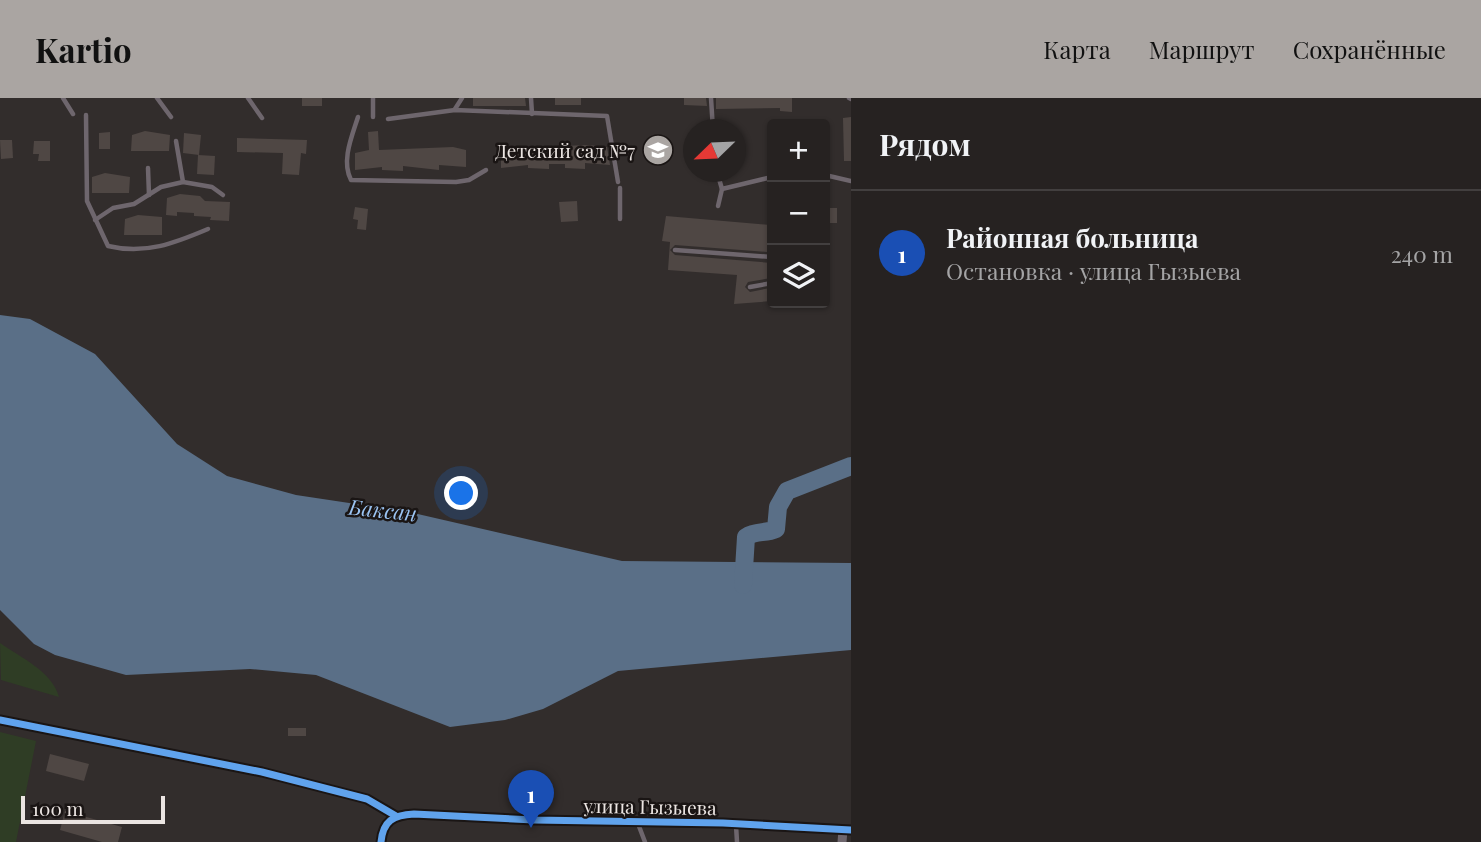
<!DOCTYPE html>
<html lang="ru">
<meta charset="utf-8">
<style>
:root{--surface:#262221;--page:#2e2a2a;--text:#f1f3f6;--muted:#a4a4a5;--line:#423f3f;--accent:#aaa5a2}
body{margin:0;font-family:"Playfair Display",serif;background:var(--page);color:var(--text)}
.controls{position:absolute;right:21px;top:21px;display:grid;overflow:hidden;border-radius:7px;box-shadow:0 2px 5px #0004}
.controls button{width:63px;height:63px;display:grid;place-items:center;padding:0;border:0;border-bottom:2px solid var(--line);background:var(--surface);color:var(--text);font:35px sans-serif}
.compass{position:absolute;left:683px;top:21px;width:63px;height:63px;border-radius:50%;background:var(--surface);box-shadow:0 2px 5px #0004;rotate:247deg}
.scale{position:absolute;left:21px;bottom:18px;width:144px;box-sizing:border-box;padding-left:7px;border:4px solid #ebe5e2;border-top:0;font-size:19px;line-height:24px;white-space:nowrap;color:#ebe5e2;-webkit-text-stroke:5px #1a1514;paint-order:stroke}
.you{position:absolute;left:462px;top:396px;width:24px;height:24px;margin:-18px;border:5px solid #fff;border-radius:50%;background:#1a73e8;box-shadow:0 0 0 10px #1a73e833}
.badge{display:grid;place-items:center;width:46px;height:46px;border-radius:50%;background:var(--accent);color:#fff;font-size:23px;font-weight:700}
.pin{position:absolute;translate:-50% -58px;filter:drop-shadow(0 2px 4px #0008)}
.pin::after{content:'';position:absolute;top:37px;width:24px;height:21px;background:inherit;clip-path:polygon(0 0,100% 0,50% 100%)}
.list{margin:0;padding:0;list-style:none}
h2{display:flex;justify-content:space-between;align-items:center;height:91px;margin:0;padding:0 28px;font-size:30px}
h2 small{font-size:23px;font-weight:400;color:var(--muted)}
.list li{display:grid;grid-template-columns:46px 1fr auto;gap:21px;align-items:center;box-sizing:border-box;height:126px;padding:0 28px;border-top:2px solid var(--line)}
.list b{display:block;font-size:26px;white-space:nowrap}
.list p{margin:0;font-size:23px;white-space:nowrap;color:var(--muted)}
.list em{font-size:23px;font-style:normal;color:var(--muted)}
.icon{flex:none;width:38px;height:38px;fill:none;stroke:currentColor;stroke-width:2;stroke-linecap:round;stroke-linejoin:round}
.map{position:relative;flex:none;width:851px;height:744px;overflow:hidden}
header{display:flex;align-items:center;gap:42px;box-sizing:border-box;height:98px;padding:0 35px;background:var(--accent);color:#111}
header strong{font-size:33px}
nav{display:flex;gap:38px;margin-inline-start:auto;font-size:24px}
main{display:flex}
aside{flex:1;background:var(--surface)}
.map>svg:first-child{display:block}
</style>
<header>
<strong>Kartio</strong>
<nav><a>Карта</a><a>Маршрут</a><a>Сохранённые</a></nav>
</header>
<main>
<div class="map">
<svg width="851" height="744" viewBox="0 0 851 744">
<rect width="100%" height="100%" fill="#322d2c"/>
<g fill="#2f3d25">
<path d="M0,545C21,560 52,573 59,599L1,582Z"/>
<polygon points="0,634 36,643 16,744 0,744"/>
</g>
<polygon fill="#5a6f87" points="0,217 30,221 95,256 177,346 227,378 296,397 409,414 622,463 851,465 851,552 618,573 543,611 505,622 450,629 316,577 250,571 126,577 55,557 34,546 0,512"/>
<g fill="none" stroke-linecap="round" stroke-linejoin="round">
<path stroke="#5a6f87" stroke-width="18" d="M743,487L746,439C756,432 765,436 776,431L778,409L787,393L851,368"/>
</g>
<g fill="#4f4744">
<rect x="302" y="0" width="20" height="8"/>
<polygon points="473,0 525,0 526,8 473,8"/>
<rect x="555" y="0" width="26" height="7"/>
<polygon points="684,0 706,0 707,8 684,7"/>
<polygon points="716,0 792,0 792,14 780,13 780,10 716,11"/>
<polygon points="851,19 851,63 844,63 843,20"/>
<polygon points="145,33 170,37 169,53 131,53 132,37"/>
<polygon points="378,33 379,52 453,49 466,52 466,69 439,67 439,72 403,68 403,73 382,72 382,69 355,72 355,55 369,52 368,34"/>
<polygon points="110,34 110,51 99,51 99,35"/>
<polygon points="184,35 201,37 199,57 183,55"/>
<polygon points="237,40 307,42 306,56 301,55 299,77 282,76 283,55 237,54"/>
<polygon points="0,42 12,42 13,60 1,61"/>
<polygon points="34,43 50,43 50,63 38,63 39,56 33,56"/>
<polygon points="589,47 607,49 610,67 585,65 585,71 565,70 565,66 549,66 549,71 528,70 528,67 501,70 501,53 506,53 506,50"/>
<polygon points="198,57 215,58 214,77 197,76"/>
<polygon points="105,75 130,79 129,95 92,95 92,79"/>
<polygon points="180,96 200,98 205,103 230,104 229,123 210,122 211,119 194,118 194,115 177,114 177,118 166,117 167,100"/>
<polygon points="577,103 578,123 561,124 559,104"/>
<polygon points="355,109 368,111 366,132 357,131 358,122 353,121"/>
<rect x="825" y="110" width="12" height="15"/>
<polygon points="138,117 162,119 162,137 124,137 125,121"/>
<polygon points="666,118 770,127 767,154 675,147 670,152 675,157 772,165 771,180 748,184 745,189 750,194 770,190 772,203 734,206 737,177 668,172 670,144 662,143"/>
<rect x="288" y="630" width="18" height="8"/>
<polygon points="50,656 89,666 84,683 46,673"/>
<polygon points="65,713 122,729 118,744 102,744 60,732"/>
</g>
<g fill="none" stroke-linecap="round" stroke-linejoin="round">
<g stroke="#6e666d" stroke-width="4.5">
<polyline points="63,0 73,16"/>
<polyline points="157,0 171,19"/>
<polyline points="248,0 262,20"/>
<polyline points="531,0 532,16"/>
<polyline points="711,0 713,32"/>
<polyline points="849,0 851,1"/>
<polyline points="455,11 462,0"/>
<path d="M86,17L87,103L108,148C145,157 175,145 208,131"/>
<path d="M358,19C352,38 341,63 351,82L456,84L469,82L486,72"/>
<polyline points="373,19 373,0"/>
<polyline points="388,21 455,12 607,18 618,84"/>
<polyline points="148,70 149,97"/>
<polyline points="717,74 722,91 718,108"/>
<polyline points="825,77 851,83"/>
<polyline points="183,84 212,89 223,97"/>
<polyline points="620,90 620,121"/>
<polyline points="722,91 772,79"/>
<polyline points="95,122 113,110 134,106 161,89 183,84 176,43"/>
<polyline points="675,152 772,159"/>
<polyline points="750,189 772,185"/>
<polyline points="637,723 645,744"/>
<polyline points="736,727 737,744"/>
</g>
<g stroke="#6e666d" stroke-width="9">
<polyline points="0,622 262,674 367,701 396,718"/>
<path d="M381,744C383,723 393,717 414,716L534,722L723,725L851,732"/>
<polyline points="842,744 843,732"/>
</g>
<g stroke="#1a1514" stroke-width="11">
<g id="cycleway">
<polyline points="0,622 262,674 367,701 396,718"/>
<path d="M381,744C383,723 393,717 414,716L534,722L723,725L851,732"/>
</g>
</g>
<use href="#cycleway" stroke="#60a3ed" stroke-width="7"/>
</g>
<defs>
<g id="school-disc" transform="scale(1.575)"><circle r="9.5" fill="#aaa5a2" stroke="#1a1514"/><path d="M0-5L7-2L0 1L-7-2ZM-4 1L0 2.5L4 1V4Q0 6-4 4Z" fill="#fff"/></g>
</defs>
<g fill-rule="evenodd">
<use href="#school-disc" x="658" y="52"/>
</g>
<g text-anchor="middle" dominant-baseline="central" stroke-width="5" stroke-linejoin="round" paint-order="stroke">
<g font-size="19" fill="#ebe5e2" stroke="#1a1514" text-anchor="end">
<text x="635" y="52">Детский сад №7</text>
</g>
<g font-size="19" fill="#ebe5e2" stroke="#1a1514">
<text transform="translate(650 708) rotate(1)">улица Гызыева</text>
</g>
<g font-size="21" font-style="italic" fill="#9bc4f3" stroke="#1a1514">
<text transform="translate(383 411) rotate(6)">Баксан</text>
</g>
</g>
</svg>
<div class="controls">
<button>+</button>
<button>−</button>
<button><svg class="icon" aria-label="layers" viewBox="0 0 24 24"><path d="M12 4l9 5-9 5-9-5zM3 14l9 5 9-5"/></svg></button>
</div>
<svg class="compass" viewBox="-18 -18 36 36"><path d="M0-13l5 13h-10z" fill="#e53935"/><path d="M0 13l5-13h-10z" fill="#a4a4a5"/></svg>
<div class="scale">100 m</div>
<div class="you"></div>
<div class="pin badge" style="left:531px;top:730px;background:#1a4fb4">1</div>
</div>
<aside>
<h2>Рядом<small></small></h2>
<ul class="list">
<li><span class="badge" style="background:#1a4fb4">1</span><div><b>Районная больница</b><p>Остановка · улица Гызыева</p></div><em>240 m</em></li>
</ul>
</aside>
</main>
